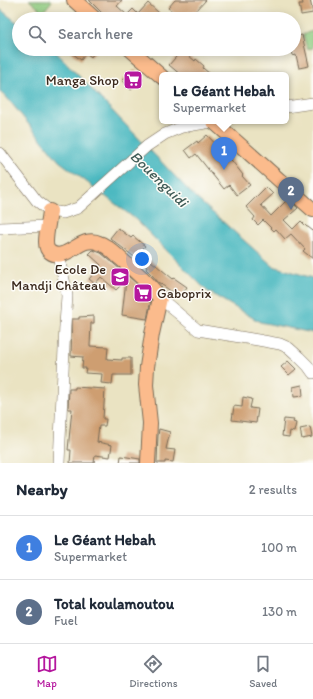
<!DOCTYPE html>
<meta charset="utf-8">
<style>
:root{--surface:#fff;--page:#f2f2f3;--text:#1f2937;--muted:#747a83;--line:#e0e1e3;--accent:#b5179e}
body{margin:0;font-family:Itim,sans-serif;background:var(--page);color:var(--text)}
.you{position:absolute;left:142px;top:259px;width:14px;height:14px;margin:-10px;border:3px solid #fff;border-radius:50%;background:#1a73e8;box-shadow:0 0 0 6px #1a73e833}
.badge{display:grid;place-items:center;width:26px;height:26px;border-radius:50%;background:var(--accent);color:#fff;font-size:13px;font-weight:700}
.pin{position:absolute;translate:-50% -33px;filter:drop-shadow(0 1px 2px #0008)}
.pin::after{content:'';position:absolute;top:21px;width:14px;height:12px;background:inherit;clip-path:polygon(0 0,100% 0,50% 100%)}
.popup{position:absolute;left:159px;top:72px;width:130px;height:52px;box-sizing:border-box;display:grid;place-content:center;border-radius:6px;background:var(--surface);filter:drop-shadow(0 1px 3px #0005);font-size:13px;white-space:nowrap;color:var(--muted)}
.popup b{font-size:15px;color:var(--text)}
.popup::after{content:'';position:absolute;left:50%;top:100%;margin-left:-8px;border:8px solid transparent;border-top-color:var(--surface)}
.list{margin:0;padding:0;list-style:none}
h2{display:flex;justify-content:space-between;align-items:center;height:52px;margin:0;padding:0 16px;font-size:17px}
h2 small{font-size:13px;font-weight:400;color:var(--muted)}
.list li{display:grid;grid-template-columns:26px 1fr auto;gap:12px;align-items:center;box-sizing:border-box;height:64px;padding:0 16px;border-top:1px solid var(--line)}
.list b{display:block;font-size:15px;white-space:nowrap}
.list p{margin:0;font-size:13px;white-space:nowrap;color:var(--muted)}
.list em{font-size:13px;font-style:normal;color:var(--muted)}
.icon{flex:none;width:22px;height:22px;fill:none;stroke:currentColor;stroke-width:2;stroke-linecap:round;stroke-linejoin:round}
.map{position:relative;flex:none;width:313px;height:463px;overflow:hidden}
.search{position:absolute;background:var(--surface);box-shadow:0 2px 10px #0003;left:12px;right:12px;top:12px;height:44px;display:flex;align-items:center;gap:10px;box-sizing:border-box;padding:0 14px;border-radius:22px;color:var(--muted);font-size:15px}
.sheet{height:180px;background:var(--surface)}
nav{display:flex;justify-content:space-around;align-items:center;box-sizing:border-box;height:56px;border-top:1px solid var(--line);background:var(--surface);font-size:11px;color:var(--muted)}
nav a{display:grid;justify-items:center;gap:2px}
nav .on{color:var(--accent)}
.map>svg:first-child{display:block}
</style>
<div class="map">
<svg width="313" height="463" viewBox="0 0 313 463">
<rect width="100%" height="100%" fill="#fdfcf7"/>
<filter id="ink" filterUnits="userSpaceOnUse"><feTurbulence type="fractalNoise" baseFrequency=".025" numOctaves="2"/><feDisplacementMap in="SourceGraphic" scale="8" xChannelSelector="R" yChannelSelector="G"/><feConvolveMatrix kernelMatrix="1 2 1 2 8 2 1 2 1" color-interpolation-filters="sRGB"/></filter>
<filter id="wash" filterUnits="userSpaceOnUse"><feTurbulence type="fractalNoise" baseFrequency=".012" numOctaves="4" result="noise"/><feDisplacementMap in="SourceGraphic" scale="16" xChannelSelector="R" yChannelSelector="G"/><feGaussianBlur stdDeviation="0.9" result="paint"/><feColorMatrix in="noise" values="0 0 0 0 0 0 0 0 0 0 0 0 0 0 0 0 0 1.4 0 .05"/><feComposite in="paint" operator="in"/></filter>
<g filter="url(#wash)">
<rect width="100%" height="100%" fill="#eae3c2"/>
<g fill="#8fcb80" stroke="#657a4f">
<polygon points="29,0 51,0 52,1 43,12"/>
<polygon points="313,31 313,48 307,49 303,34"/>
</g>
<polygon fill="#48b8c0" stroke="#42716f" points="0,9 19,24 19,49 53,49 195,197 273,266 313,278 313,333 260,322 207,291 134,218 59,161 8,99 0,92"/>
<g id="blocks">
<g fill="#ce9e71">
<polygon points="89,0 122,0 117,6 127,15 133,9 138,14 148,3 159,13 157,16 160,19 112,19 108,15 106,17"/>
<polygon points="175,0 206,0 196,11 182,14 179,17 168,8"/>
<polygon points="302,0 310,0 313,13 301,15 299,4 303,4"/>
<polygon points="302,35 309,66 299,68 296,55 293,56 292,49 294,49 294,37"/>
<polygon points="67,49 97,49 91,57 86,53 81,60"/>
<polygon points="182,50 195,61 196,59 204,66 203,68 211,75 181,75 169,65"/>
<polygon points="135,70 143,80 131,90 122,80"/>
<polygon points="207,135 219,148 221,147 243,175 242,176 250,185 237,195 229,185 224,189 196,154 191,158 185,150 197,141 198,143"/>
<polygon points="266,187 273,194 261,205 271,216 288,199 298,208 284,220 293,229 301,221 307,227 308,227 313,231 313,259 303,251 305,249 291,234 285,239 276,229 274,231 263,220 258,225 253,220 255,217 246,207"/>
<polygon points="118,228 131,238 133,236 145,246 140,252 173,279 174,278 187,287 181,296 173,290 172,292 158,282 152,275 146,269 147,267 110,238"/>
<polygon points="93,250 101,253 107,258 136,283 151,300 147,319 122,315 126,280 116,290 101,277 95,284 89,279 101,265 89,254"/>
<polygon points="94,316 94,323 91,323 90,346 108,347 107,359 122,360 122,358 131,358 131,375 113,375 112,384 101,383 102,374 85,373 86,368 82,368 83,357 71,356 72,319 79,319 79,317"/>
<polygon points="288,361 296,369 289,375 281,367"/>
<polygon points="302,385 303,396 294,397 293,387"/>
<polygon points="75,387 105,389 103,419 106,419 105,426 99,426 97,442 112,445 110,457 95,455 94,463 70,463 71,450 68,450 72,409 68,409 69,389 75,389"/>
<polygon points="243,397 252,399 250,408 258,409 256,423 232,420 234,406 242,407"/>
<polygon points="284,419 294,420 293,422 296,423 294,432 290,431 289,437 282,436"/>
<polygon points="310,427 312,437 302,439 300,429"/>
<polygon points="159,429 170,432 166,449 175,450 173,462 165,461 165,463 157,463 158,436"/>
<polygon points="121,456 140,459 140,463 120,463"/>
</g>
</g>
</g>
<g filter="url(#ink)">
<use href="#blocks" fill-opacity="0" stroke="#786b57" stroke-width="1"/>
<g fill="none" stroke-linecap="round" stroke-linejoin="round">
<g stroke="#786b57" stroke-width="12">
<g id="minor">
<polyline points="286,107 313,103"/>
<polyline points="0,153 37,201 50,211 63,213 78,208 147,146 165,134 182,127 217,121"/>
<polyline points="0,228 48,226"/>
<polyline points="58,255 66,288 67,296 65,325 59,463"/>
<polyline points="160,298 198,330 258,340 280,344 289,348 299,357 308,366 313,373"/>
</g>
</g>
<g stroke="#786b57" stroke-width="16">
<g id="major">
<polyline points="74,0 95,19"/>
<polyline points="130,49 162,77"/>
<polyline points="213,121 313,210"/>
<path d="M50,211C49,221 46,232 46,242C46,246 47,250 50,252C62,261 75,245 86,242C90,241 95,241 99,243C107,245 114,253 121,259C135,271 149,283 160,298L152,334L147,367L146,385L150,423L148,463"/>
</g>
</g>
<use href="#minor" stroke="#fff" stroke-width="11"/>
<use href="#major" stroke="#fbbb8c" stroke-width="14"/>
</g>
</g>
<defs>
<g id="supermarket-square" transform="scale(1)"><rect x="-9" y="-9" width="18" height="18" rx="4" fill="#b5179e" stroke="#fdfcf7"/><path d="M-6-5.5h2.5l.6 2H6L4.5 2H-2.5L-4.4-4H-6ZM-1.5 3.2a1.3 1.3 0 1 0 .1 0ZM3 3.2a1.3 1.3 0 1 0 .1 0Z" fill="#fff"/></g>
<g id="school-square" transform="scale(1)"><rect x="-9" y="-9" width="18" height="18" rx="4" fill="#b5179e" stroke="#fdfcf7"/><path d="M0-5L7-2L0 1L-7-2ZM-4 1L0 2.5L4 1V4Q0 6-4 4Z" fill="#fff"/></g>
</defs>
<g fill-rule="evenodd">
<use href="#supermarket-square" x="133" y="80"/>
<use href="#school-square" x="120" y="277"/>
<use href="#supermarket-square" x="143" y="293"/>
</g>
<g text-anchor="middle" dominant-baseline="central" stroke-width="3" stroke-linejoin="round" paint-order="stroke">
<g font-size="14" fill="#3b2a1e" stroke="#fdfcf7" text-anchor="end">
<text x="119" y="80">Manga Shop</text>
<text x="106" y="269">Ecole De<tspan x="106" dy="16">Mandji Château</tspan></text>
<text x="157" y="293" text-anchor="start">Gaboprix</text>
</g>
<g font-size="15" font-style="italic" fill="#405c57" stroke="#fdfcf7">
<text transform="translate(159 179) rotate(44)">Bouenguidi</text>
</g>
</g>
</svg>
<div class="you"></div>
<div class="pin badge" style="left:224px;top:170px;background:#3f7fe0">1</div>
<div class="popup"><b>Le Géant Hebah</b>Supermarket</div>
<div class="pin badge" style="left:291px;top:210px;background:#5c6f8a">2</div>
<div class="search"><svg class="icon" aria-label="search" viewBox="0 0 24 24"><circle cx="10" cy="10" r="6"/><path d="M15 15l6 6"/></svg>Search here</div>
</div>
<section class="sheet">
<h2>Nearby<small>2 results</small></h2>
<ul class="list">
<li><span class="badge" style="background:#3f7fe0">1</span><div><b>Le Géant Hebah</b><p>Supermarket</p></div><em>100 m</em></li>
<li><span class="badge" style="background:#5c6f8a">2</span><div><b>Total koulamoutou</b><p>Fuel</p></div><em>130 m</em></li>
</ul>
</section>
<nav>
<a class="on"><svg class="icon" aria-label="map" viewBox="0 0 24 24"><path d="M3 6l6-2 6 2 6-2v14l-6 2-6-2-6 2zM9 4v14M15 6v14"/></svg>Map</a>
<a><svg class="icon" aria-label="directions" viewBox="0 0 24 24"><path d="M12 3l9 9-9 9-9-9zM9 14v-3h6M13 9l2 2-2 2"/></svg>Directions</a>
<a><svg class="icon" aria-label="saved" viewBox="0 0 24 24"><path d="M7 4h10v16l-5-4-5 4z"/></svg>Saved</a>
</nav>
